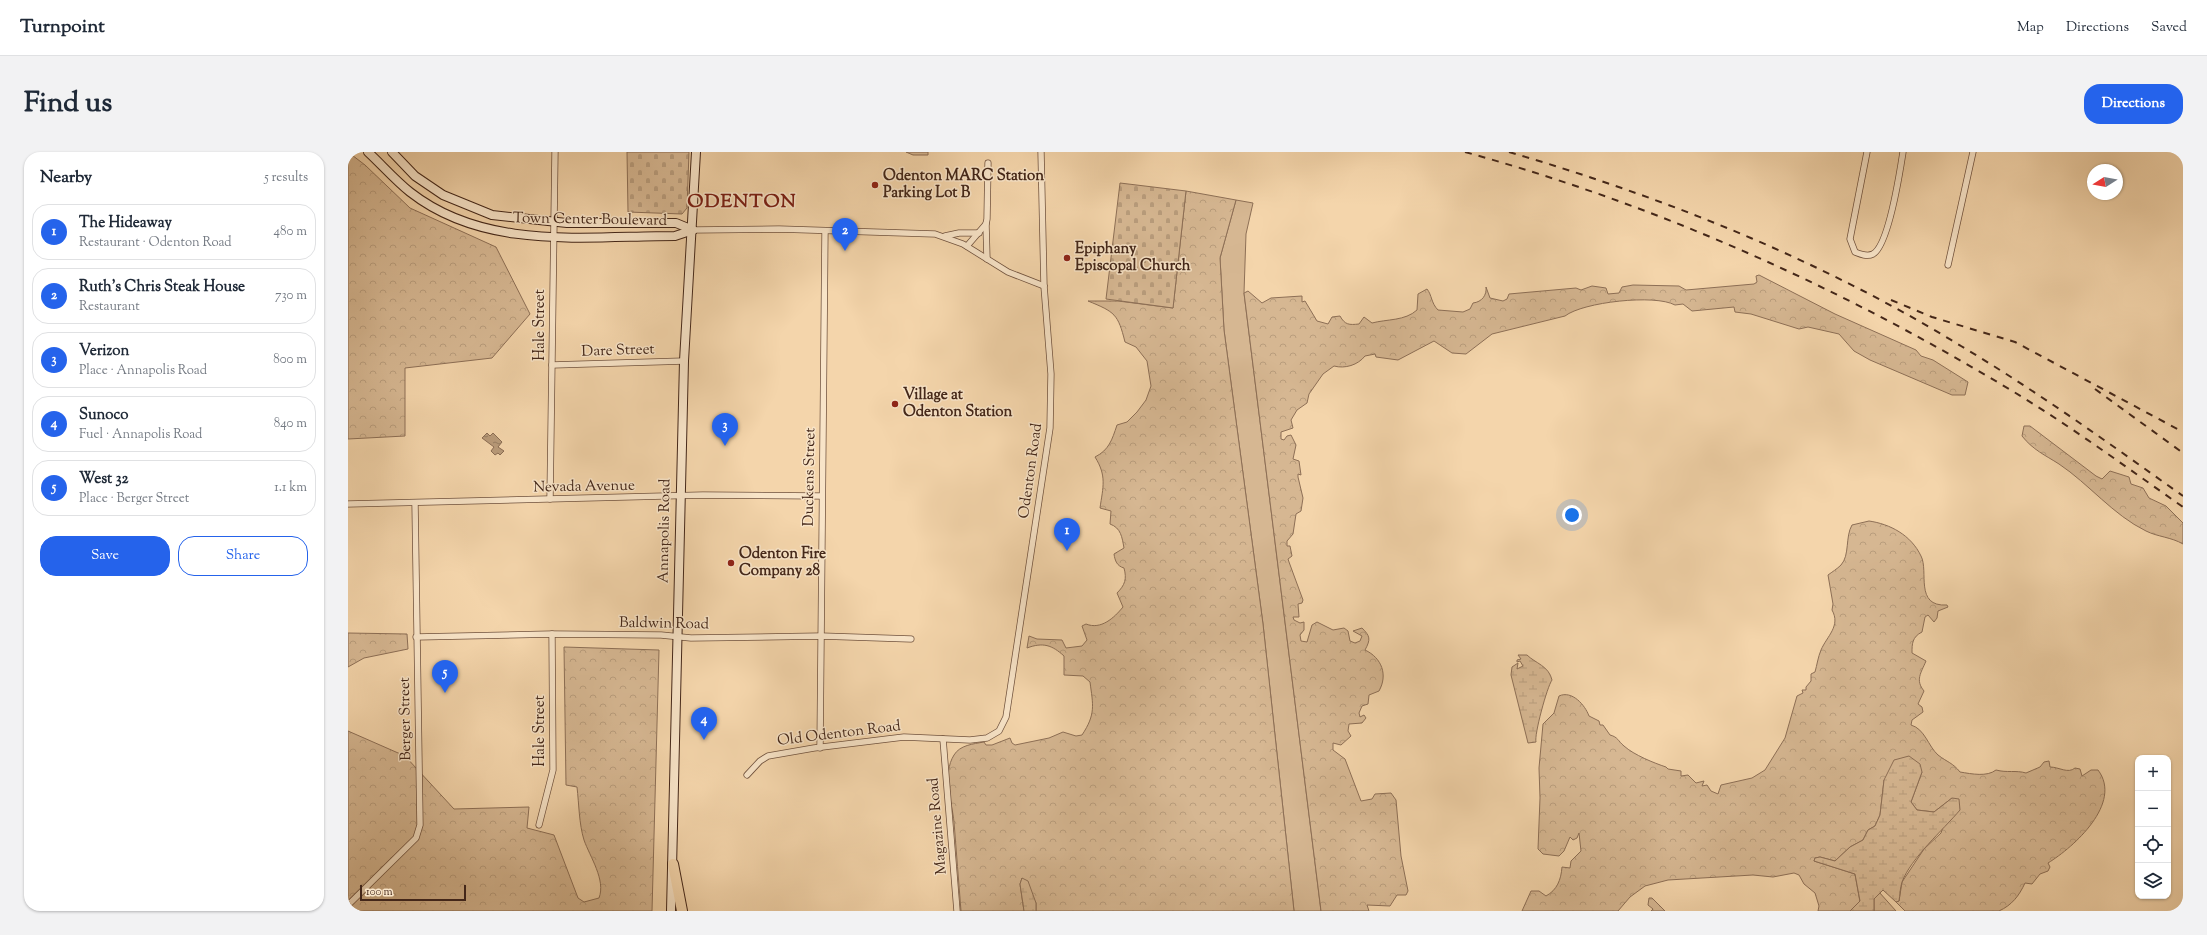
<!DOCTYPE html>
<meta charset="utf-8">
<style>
:root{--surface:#fff;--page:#f2f2f3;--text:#1f2937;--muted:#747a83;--line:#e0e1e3;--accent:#2563eb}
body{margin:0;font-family:"Sorts Mill Goudy",serif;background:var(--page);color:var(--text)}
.controls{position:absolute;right:12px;bottom:12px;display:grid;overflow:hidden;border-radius:8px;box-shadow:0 1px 3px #0004}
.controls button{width:36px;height:36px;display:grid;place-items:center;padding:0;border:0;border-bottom:1px solid var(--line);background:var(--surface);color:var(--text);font:20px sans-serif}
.compass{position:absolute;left:1739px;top:12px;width:36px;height:36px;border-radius:50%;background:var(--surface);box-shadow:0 1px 3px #0004;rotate:259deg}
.scale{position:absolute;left:12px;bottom:10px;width:106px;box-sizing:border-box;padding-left:4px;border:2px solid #442719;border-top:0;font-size:11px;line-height:14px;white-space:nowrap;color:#442719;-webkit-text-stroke:3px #f8e4c8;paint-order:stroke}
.you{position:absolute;left:1224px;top:363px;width:14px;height:14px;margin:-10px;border:3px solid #fff;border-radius:50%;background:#1a73e8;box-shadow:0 0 0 6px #1a73e833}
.badge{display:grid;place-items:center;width:26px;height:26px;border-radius:50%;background:var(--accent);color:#fff;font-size:13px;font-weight:700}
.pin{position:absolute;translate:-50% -33px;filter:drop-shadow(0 1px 2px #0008)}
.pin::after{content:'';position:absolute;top:21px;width:14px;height:12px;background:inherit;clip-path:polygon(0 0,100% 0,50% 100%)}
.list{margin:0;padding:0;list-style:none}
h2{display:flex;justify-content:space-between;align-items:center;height:52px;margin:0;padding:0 16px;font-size:17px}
h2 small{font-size:13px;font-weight:400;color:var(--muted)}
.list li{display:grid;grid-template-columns:26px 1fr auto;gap:12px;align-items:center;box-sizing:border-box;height:56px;margin:0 8px 8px;padding:0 8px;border:1px solid var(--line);border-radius:16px}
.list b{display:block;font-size:15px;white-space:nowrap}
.list p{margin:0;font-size:13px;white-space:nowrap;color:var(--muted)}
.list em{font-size:13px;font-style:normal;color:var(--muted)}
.actions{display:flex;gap:8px;padding:12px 16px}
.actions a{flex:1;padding:9px 0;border:1px solid var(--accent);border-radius:16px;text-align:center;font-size:14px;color:var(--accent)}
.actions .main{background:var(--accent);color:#fff}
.icon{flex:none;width:22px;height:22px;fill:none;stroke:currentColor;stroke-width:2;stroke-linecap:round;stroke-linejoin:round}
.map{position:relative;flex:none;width:1835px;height:759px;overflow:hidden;border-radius:16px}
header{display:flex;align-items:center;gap:24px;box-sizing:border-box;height:56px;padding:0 20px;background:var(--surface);border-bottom:1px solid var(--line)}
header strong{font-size:19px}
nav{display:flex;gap:22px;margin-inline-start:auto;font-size:14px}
.intro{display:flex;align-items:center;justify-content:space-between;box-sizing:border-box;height:96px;padding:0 24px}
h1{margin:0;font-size:28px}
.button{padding:10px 18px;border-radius:16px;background:var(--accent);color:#fff;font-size:14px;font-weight:700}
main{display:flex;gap:24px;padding:0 24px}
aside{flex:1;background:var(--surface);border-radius:16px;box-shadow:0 1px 3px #0004}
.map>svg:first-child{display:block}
</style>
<header>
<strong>Turnpoint</strong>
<nav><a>Map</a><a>Directions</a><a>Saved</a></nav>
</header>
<div class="intro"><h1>Find us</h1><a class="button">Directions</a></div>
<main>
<aside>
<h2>Nearby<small>5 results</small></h2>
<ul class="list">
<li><span class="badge">1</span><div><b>The Hideaway</b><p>Restaurant · Odenton Road</p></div><em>480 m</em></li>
<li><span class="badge">2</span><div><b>Ruth's Chris Steak House</b><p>Restaurant</p></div><em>730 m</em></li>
<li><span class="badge">3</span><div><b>Verizon</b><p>Place · Annapolis Road</p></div><em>800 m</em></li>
<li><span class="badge">4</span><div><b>Sunoco</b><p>Fuel · Annapolis Road</p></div><em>840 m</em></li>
<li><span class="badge">5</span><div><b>West 32</b><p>Place · Berger Street</p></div><em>1.1 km</em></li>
</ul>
<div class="actions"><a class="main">Save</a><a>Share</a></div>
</aside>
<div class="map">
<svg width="1835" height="759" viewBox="0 0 1835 759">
<defs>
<pattern id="forest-crowns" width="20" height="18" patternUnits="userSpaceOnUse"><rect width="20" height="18" fill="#d6b792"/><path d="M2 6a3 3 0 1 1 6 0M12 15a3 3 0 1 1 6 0" fill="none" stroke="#b99d7d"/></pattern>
<pattern id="wetland-marsh" width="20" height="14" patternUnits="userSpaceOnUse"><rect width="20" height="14" fill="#d6b792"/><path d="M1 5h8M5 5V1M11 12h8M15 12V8" fill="none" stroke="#b99d7d"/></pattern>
<pattern id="cemetery-stones" width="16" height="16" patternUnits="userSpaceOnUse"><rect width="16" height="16" fill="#d6b792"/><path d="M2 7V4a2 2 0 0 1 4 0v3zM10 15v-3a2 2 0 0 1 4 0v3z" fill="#b99d7d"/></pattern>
<pattern id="water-ripples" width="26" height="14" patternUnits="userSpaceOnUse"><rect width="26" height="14" fill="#b89a79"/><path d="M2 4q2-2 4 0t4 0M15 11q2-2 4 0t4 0" fill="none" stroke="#977e62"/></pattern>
</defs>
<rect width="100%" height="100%" fill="#f4d5ab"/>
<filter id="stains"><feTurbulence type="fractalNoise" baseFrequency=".005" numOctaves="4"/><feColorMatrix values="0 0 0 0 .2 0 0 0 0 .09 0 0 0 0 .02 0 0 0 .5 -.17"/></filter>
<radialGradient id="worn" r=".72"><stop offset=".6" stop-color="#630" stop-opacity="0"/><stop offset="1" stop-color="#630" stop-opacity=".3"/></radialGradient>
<polygon fill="#d6b792" stroke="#8d6f56" points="888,48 905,51 898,82 896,141 973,759 946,759 915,472 876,178 872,106"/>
<g fill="url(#forest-crowns)" stroke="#8d6f56">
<polygon points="0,0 17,13 62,56 148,95 182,162 144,206 57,216 57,284 0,287"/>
<polygon points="558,0 580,0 580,3 565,3"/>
<path d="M838,39L888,48L872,106L876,178L915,472L946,759H688V751L674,726L672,732L676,759H613C611,729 608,700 606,670C604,650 594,622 606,603C612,593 625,592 636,590L638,593H644L662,586L664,591L667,593L701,586L715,580L728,584L734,583C748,562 745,553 742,530L735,524L716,523V504C704,493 695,490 679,496L681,484L689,487L714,488L718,496L734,494L739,488L734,474L738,472C753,478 766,466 775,455L769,441C777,433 779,427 776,416C769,414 767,409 766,402L776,396C774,385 773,376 762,372L763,359L752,356C755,335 759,324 747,305C761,298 764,288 769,273L779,270L789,260L798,248L803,234L799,209L788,195L777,190C770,162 767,160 740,149H770L825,156Z"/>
<path d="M1411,123L1487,162L1568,198L1573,204L1585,208L1620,230L1617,243H1604L1522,208L1506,199L1491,182L1460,175L1451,177L1403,162L1387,160L1386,155L1344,159L1335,152L1327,153C1307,142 1235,150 1217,164L1144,182L1118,202L1104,201L1086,189L1050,208L1028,205L1027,202L1017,204C1010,213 997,217 986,214L975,222L961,242L959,251L949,258L943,268L945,276L933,280V287L936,288L939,284L943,283L948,293L945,307L951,309L953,323L950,322V325L955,346L953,359L948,362L945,382L939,389V394H942L944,404L940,407L941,410L955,448L954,451L950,452L951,465H945L946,468L952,471L956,470V478L952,483L953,489L959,490L964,473L969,470L985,478L996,476L1000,479L1002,489L1007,491L1012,489L1014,484L1005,479L1014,476C1022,484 1023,487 1017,498C1034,506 1040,523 1031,539L1021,543L1020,552L1014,554L1011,561L1012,565L1016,563L1018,566L1014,571L1001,572L1000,579L1003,584L993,593L985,591V598L997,607L1013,649L1024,647L1027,642L1043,641L1048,648L1053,704L1060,739L1058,743H1049L1042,754L1019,753L1021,759H973L896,141L900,139L914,151L923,146L954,144V150L957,149L969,169L980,172L984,165L992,164C997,173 1001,173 1011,172L1016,165L1024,171C1039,167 1057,169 1069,158L1070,142L1079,137C1084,143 1083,151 1090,158L1115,160L1122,157L1125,151C1134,150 1139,143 1138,135L1142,146L1155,149L1159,147L1161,142L1228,136L1233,138L1244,134L1258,136L1260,142L1271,141L1274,135L1285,133L1331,134L1338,138L1406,132L1409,130L1408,124Z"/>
<path d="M1676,274H1682L1748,324L1754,327L1762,319L1781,325L1783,332L1795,336L1801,346L1818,354L1835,371V392C1823,385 1810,385 1798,379C1765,363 1741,332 1711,312C1697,303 1685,298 1674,284Z"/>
<path d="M1521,369C1542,372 1563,383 1573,404C1581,419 1566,455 1599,453L1600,455L1590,459L1589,466L1586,470L1580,463L1577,465L1574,480C1564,485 1564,492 1564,501L1578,509C1573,521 1567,528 1576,539L1570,552L1574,555L1575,560L1564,568L1563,573C1577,577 1580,594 1590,603C1599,610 1605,611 1612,620C1624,622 1639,625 1648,618C1659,621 1668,618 1678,621L1692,615L1696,610L1701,609L1702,615C1711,615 1720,622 1727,616L1732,617L1734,624L1743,618H1750C1775,651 1726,695 1700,711L1702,715L1700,719L1692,722L1684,732L1677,731C1671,744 1664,753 1651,759H1557L1548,750L1551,749L1554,730L1576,697L1593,681L1604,646L1586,660L1569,658L1563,650L1574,620L1536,628L1532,663L1527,674L1520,678L1515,688L1502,695L1487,709L1472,705L1467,706L1466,709L1507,722L1512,750L1502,759H1470L1471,754L1467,741L1456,732L1451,723L1446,721L1425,725L1405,723L1320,728L1297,734L1282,745L1270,759H1174L1183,739H1191L1198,744C1209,738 1213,728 1214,715L1222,716L1223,709L1233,699L1231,681L1229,686L1225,688L1222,685L1216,699L1211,704L1195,702L1190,697L1192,646L1191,616L1195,572L1206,561L1211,544C1224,538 1237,553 1241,564L1251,569L1252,573H1255L1262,583C1270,585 1270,589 1276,594C1286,603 1306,611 1318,615L1320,617L1333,619V624L1340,623L1348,631L1356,629L1354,634L1359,633L1363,639L1370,642L1373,633L1404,626L1417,618L1437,586L1449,544L1455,541L1454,538H1458V535L1463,529V522L1467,520C1469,513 1470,505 1473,498C1479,484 1493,474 1484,458L1485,452L1480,423C1484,420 1489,417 1493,413C1502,403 1497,385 1504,373Z"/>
<polygon points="0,481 59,482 60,497 16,506 0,515"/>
<path d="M216,495L311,498L304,759H0V579L57,604L106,657L181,655L179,676L206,683L230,746L236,750L251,746C258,728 242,705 236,688C231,672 231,652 229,635L218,633Z"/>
<polygon points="1531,740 1548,759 1526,759 1526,747"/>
</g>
<g fill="url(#wetland-marsh)" stroke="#8d6f56">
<path d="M1170,503H1179C1187,511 1201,514 1204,528C1199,535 1186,583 1188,590L1180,591L1163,523L1164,515L1170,511L1169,517L1175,514L1172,509L1169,510V508L1173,507Z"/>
<path d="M1561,604L1572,612L1574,620L1563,650L1569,658L1586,660L1604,646L1611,647L1612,658C1595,678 1563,706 1554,730C1552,736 1552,743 1551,749L1548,750L1535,738L1526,747V759H1502L1512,749L1507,722L1466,709L1467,706L1472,705L1487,709L1502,695L1515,688L1520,678L1527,674L1532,663L1536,628L1546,608Z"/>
<polygon points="674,726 680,729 688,751 688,759 676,759 672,732"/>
<polygon points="1301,746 1304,746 1317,759 1303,759 1305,757 1300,753"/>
</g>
<g fill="url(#cemetery-stones)" stroke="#8d6f56">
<polygon points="279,0 341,0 339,56 334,62 280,60"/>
<polygon points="772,31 838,39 825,156 758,147"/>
</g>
<polygon fill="url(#water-ripples)" stroke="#8a6c53" points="139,281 142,284 145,281 154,290 150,295 156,299 152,303 150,301 147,303 143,299 146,295 134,286"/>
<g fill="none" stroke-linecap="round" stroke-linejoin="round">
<g stroke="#70523e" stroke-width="7">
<g id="street">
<path d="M1519,0L1502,87L1507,100C1512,102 1519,105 1525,102C1541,93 1552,19 1555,0"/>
<polyline points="638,72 639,107"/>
<polyline points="345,78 431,77 587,82 615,92 660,120 696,134"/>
<polyline points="597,84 611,81 631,81"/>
<polyline points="619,94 638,72 639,67 640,11"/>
<polyline points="1600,113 1625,0"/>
<polyline points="204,213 336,209"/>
<polyline points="202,347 207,0"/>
<polyline points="0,352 355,343 473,344"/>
<polyline points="68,485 204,482 313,483 343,486 473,484 563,487"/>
<polyline points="595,587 609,759"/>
<polyline points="472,596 477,79"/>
<polyline points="399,623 412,609 420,604 466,596 556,585 622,588 639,586 651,579 658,565 702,276 703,222 696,134 693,0"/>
<polyline points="191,673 205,618 204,482"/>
<polyline points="0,753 68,686 72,673 67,351"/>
</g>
</g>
<g stroke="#442719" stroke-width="10">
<g id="secondary">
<path d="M20,0C34,13 47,28 62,40C137,99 238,84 327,84L345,78"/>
<polyline points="44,0 67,24 95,43 144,63 219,71 328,71 345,78"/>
<polyline points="323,759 336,209 348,0"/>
</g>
</g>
<g stroke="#442719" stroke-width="12">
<polyline id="highway" points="325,712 334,759"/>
</g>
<use href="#street" stroke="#f8e4c8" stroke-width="5.5"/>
<use href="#secondary" stroke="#f8e4c8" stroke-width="8"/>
<use href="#highway" stroke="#f4d5ab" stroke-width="10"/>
<g stroke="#442719" stroke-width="2" stroke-dasharray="7 7" stroke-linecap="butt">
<path d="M1117,0C1309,53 1490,134 1661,237C1721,273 1778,315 1835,355"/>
<path d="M1161,0C1318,46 1473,108 1613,194C1690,240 1762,292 1835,344"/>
<polyline points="1543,148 1584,165 1667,190 1835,280"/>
<polyline points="1747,237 1835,301"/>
</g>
</g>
<g fill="#8f2418" stroke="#f8e4c8" stroke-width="1.5">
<circle cx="527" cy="33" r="4"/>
<circle cx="719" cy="106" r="4"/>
<circle cx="547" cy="252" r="4"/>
<circle cx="383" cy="411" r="4"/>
</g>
<g text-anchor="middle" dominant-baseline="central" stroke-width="3" stroke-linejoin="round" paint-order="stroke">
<g font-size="15" font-weight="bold" fill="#442719" stroke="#f8e4c8" text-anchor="start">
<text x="535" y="24">Odenton MARC Station<tspan x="535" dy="17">Parking Lot B</tspan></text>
<text x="727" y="97">Epiphany<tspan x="727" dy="17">Episcopal Church</tspan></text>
<text x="555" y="243">Village at<tspan x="555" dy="17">Odenton Station</tspan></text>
<text x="391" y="402">Odenton Fire<tspan x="391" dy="17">Company 28</tspan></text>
</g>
<g font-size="15" fill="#442719" stroke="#f8e4c8">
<text transform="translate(242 68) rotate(1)">Town Center Boulevard</text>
<text transform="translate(192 173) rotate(-90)">Hale Street</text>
<text transform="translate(270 199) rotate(-2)">Dare Street</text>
<text transform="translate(683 319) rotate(-82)">Odenton Road</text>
<text transform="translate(462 325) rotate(-89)">Duckens Street</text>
<text transform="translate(236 335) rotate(-1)">Nevada Avenue</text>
<text transform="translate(317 379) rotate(-89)">Annapolis Road</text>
<text transform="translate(316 472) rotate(1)">Baldwin Road</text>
<text transform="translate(58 567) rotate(-91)">Berger Street</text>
<text transform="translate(192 579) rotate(-90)">Hale Street</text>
<text transform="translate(491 582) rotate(-7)">Old Odenton Road</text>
<text transform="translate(590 674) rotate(-95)">Magazine Road</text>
</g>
<g font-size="19" font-weight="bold" letter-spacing="1" fill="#7a1f14" stroke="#f8e4c8">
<text x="394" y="50">ODENTON</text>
</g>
</g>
<rect width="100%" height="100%" filter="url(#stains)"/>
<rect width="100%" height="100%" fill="url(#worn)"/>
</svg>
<div class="controls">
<button>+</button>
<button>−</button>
<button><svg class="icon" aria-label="locate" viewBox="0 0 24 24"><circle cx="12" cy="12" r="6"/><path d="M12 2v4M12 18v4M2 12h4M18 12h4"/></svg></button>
<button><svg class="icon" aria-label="layers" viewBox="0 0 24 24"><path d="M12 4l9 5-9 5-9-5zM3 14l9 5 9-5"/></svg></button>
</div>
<svg class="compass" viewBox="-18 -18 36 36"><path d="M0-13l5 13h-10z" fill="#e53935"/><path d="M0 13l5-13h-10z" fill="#747a83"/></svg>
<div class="scale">100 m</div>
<div class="you"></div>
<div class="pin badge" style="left:719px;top:399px">1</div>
<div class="pin badge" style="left:497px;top:99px">2</div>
<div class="pin badge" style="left:377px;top:294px">3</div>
<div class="pin badge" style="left:356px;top:588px">4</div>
<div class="pin badge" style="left:97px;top:541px">5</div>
</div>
</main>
